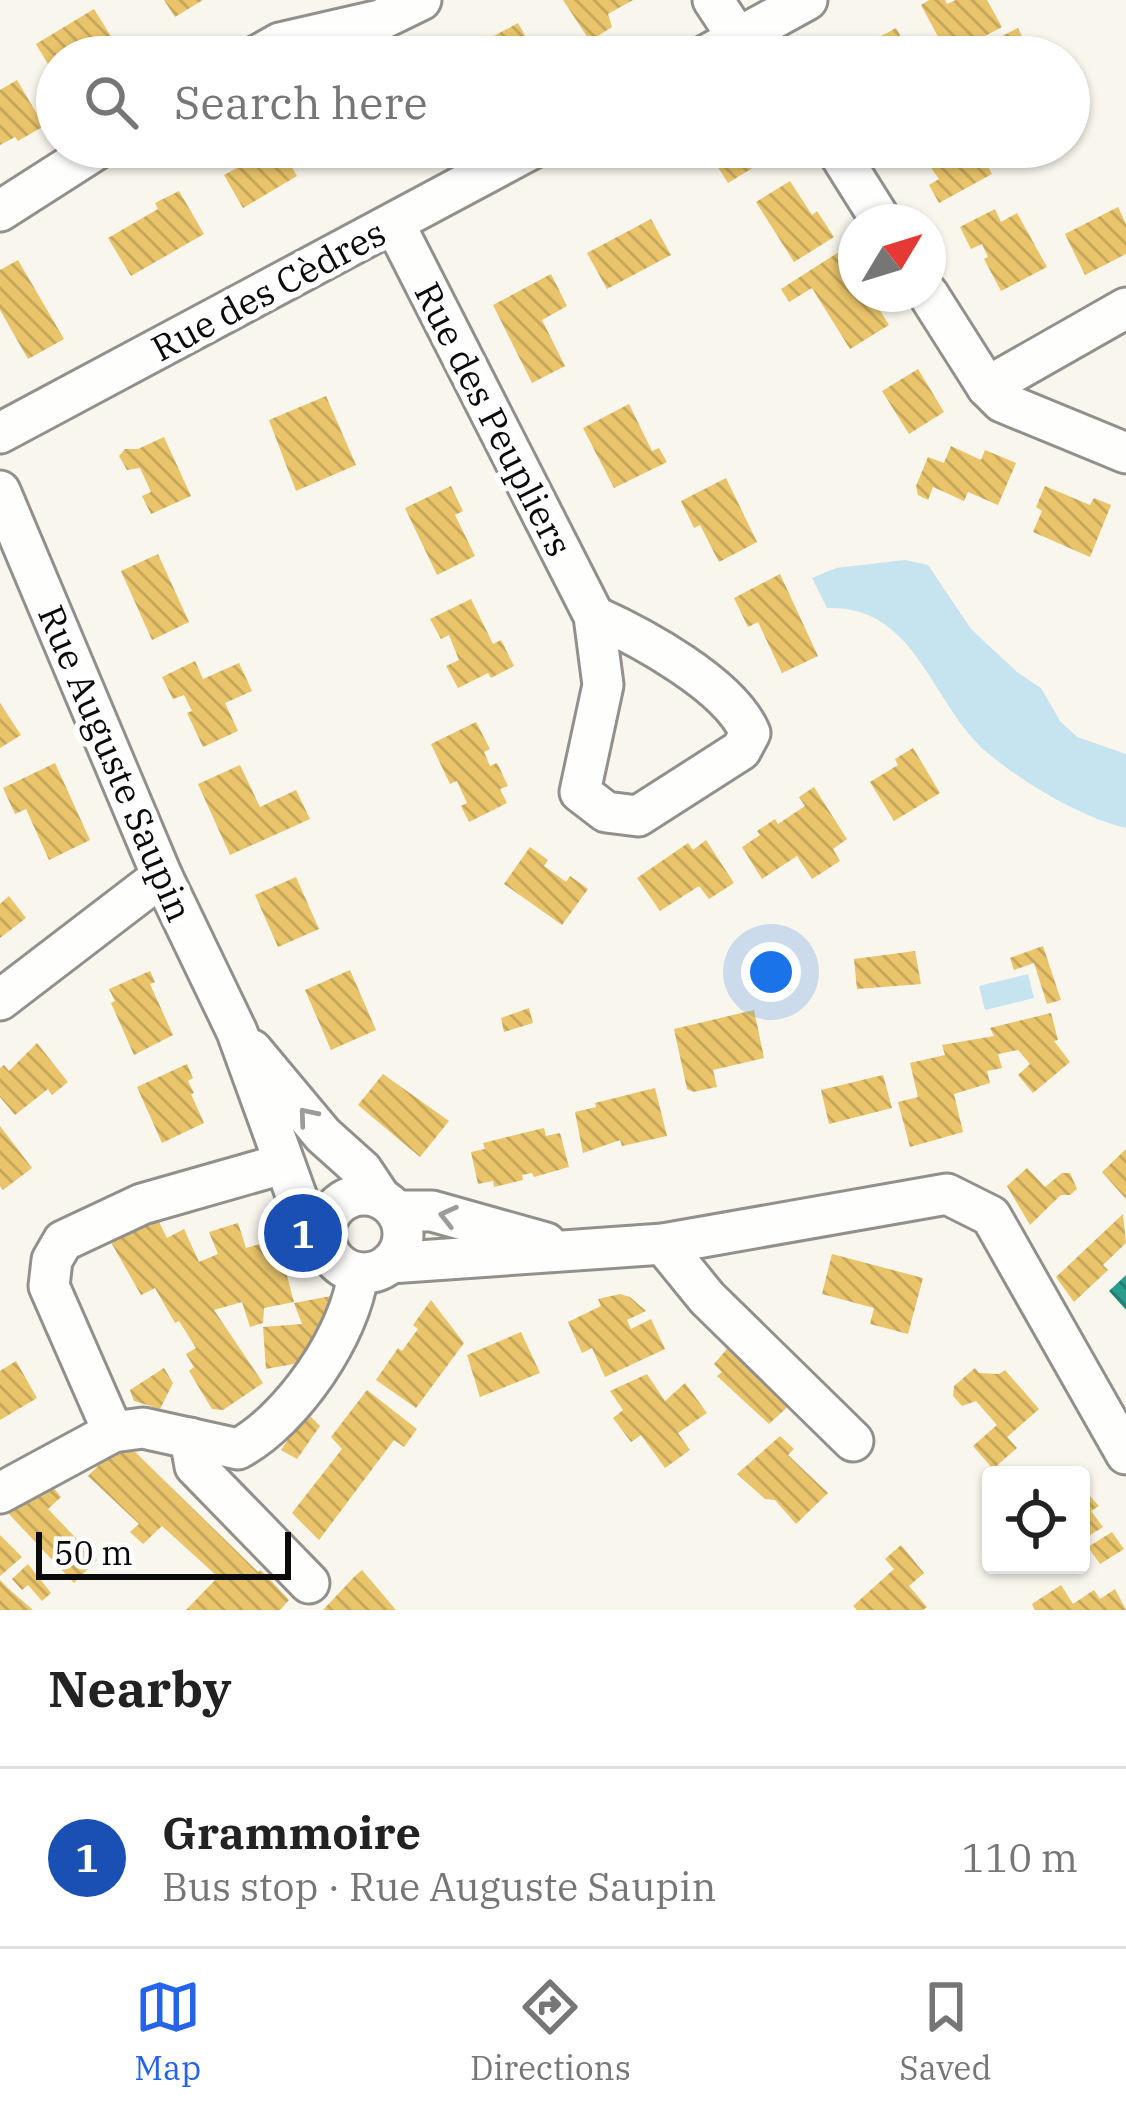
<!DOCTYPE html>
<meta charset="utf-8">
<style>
:root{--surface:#fff;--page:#f2f2f2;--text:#222;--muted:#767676;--line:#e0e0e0;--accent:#2563eb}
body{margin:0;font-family:"IBM Plex Serif",serif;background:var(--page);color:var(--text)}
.controls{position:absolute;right:36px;bottom:36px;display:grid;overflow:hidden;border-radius:12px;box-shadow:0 3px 9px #0004}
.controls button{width:108px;height:108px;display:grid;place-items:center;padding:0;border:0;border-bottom:3px solid var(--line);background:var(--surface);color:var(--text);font:60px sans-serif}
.compass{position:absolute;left:838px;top:204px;width:108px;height:108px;border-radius:50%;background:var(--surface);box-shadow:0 3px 9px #0004;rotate:52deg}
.scale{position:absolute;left:36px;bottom:30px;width:255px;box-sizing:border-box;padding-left:12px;border:6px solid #0a0a0a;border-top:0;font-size:33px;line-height:42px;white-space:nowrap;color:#0a0a0a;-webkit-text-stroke:9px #fff;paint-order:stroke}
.you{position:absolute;left:771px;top:972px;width:42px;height:42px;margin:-30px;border:9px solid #fff;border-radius:50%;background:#1a73e8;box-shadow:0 0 0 18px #1a73e833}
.badge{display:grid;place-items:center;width:78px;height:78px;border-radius:50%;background:var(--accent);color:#fff;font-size:39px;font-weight:700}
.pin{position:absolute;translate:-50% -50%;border:6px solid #fff;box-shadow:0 3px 12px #0006}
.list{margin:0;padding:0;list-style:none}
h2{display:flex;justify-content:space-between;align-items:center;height:156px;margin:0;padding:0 48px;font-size:51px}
h2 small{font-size:39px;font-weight:400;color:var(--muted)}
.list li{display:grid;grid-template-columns:78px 1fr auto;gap:36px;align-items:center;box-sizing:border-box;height:180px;padding:0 48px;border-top:3px solid var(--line)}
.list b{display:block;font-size:45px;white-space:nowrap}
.list p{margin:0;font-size:39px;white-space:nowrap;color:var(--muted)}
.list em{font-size:39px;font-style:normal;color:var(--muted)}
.icon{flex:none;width:66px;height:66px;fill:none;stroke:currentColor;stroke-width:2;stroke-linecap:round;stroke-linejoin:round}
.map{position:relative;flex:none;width:1126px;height:1610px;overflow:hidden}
.search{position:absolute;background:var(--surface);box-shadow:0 3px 9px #0004;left:36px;right:36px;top:36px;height:132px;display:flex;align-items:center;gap:30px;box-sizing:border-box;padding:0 42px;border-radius:66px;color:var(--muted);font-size:45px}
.sheet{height:336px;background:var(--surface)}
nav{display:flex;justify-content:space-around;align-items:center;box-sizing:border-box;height:168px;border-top:3px solid var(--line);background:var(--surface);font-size:33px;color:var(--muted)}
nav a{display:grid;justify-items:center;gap:6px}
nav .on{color:var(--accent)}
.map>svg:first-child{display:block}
</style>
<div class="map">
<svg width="1126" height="1610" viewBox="0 0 1126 1610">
<defs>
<pattern id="homes-back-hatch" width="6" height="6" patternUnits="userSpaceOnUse" patternTransform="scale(3)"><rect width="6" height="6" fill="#e9c46a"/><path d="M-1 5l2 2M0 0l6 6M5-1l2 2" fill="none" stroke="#c6a75b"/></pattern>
<pattern id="schools-back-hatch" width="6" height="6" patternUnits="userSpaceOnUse" patternTransform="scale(3)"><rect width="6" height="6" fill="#2a9d8f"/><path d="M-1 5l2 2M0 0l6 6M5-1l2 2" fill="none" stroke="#227e73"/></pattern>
</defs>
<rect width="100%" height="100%" fill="#f9f6ed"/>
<g fill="#c6e3f0">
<path d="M905,560L928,565L971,629L1017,672L1041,688L1060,721L1077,737L1126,754V828C1081,817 1025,784 989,754C930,705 918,605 827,608L812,578L836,568Z"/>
<polygon points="1028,974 1034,998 985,1010 979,986"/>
</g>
<g fill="url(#homes-back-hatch)">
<polygon points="164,0 203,0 175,17"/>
<polygon points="563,0 633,0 608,14 612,27 590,41"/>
<polygon points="929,0 945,0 947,4 956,0 987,0 1002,27 966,46 972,57 949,57 921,5"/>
<polygon points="94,9 117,46 99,57 57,57 57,79 36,44"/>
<polygon points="518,23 537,57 455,57"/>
<polygon points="896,28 912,57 850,57 849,54"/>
<polygon points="1018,28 1032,57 1009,57 1000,37"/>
<polygon points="17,80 44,126 18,141 15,137 0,145 0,90"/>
<polygon points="254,147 280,147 297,176 243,208 224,175 248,162 243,153"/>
<polygon points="705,147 762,147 769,158 728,183"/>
<polygon points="916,147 989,147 992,152 983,157 992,174 939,203 929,185 939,179"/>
<polygon points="790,181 812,215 817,211 834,237 794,262 756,202"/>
<polygon points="179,191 204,234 131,276 108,238 158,209 155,203"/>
<polygon points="1118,207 1126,224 1126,254 1085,275 1065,234"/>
<polygon points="995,209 1001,222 1017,213 1047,267 1001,291 984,259 988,257 982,244 971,249 960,227"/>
<polygon points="651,219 671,255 607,289 587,253"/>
<polygon points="842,250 856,272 856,294 870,294 889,325 850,349 812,288 789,302 781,289"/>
<polygon points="18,260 64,339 28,359 0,310 0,270"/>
<polygon points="551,274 567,306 542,320 565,366 532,383 493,305"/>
<polygon points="918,369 944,412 909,434 882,391"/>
<polygon points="326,396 356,465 296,491 269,420"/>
<polygon points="629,404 652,451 659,448 667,462 614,488 583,428"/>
<polygon points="164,437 191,496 151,514 142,496 151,492 140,468 127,470 119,456 125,449 138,449"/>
<polygon points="951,446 981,460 985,450 1016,463 998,505 968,492 964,501 933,487 928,500 918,495 916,486 928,457 944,463"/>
<polygon points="726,478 757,542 719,562 700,525 694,528 681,501"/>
<polygon points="451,486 463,511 455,515 475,556 437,575 405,508"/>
<polygon points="1045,486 1090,505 1094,498 1111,505 1090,557 1033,532 1042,511 1036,507"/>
<polygon points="158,554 189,622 152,640 121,571"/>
<polygon points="780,574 818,656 782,673 758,622 748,627 734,598"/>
<polygon points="471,599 493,644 501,640 514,666 491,678 488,673 458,688 446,666 459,660 449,635 441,639 430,619"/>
<polygon points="195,661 203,679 239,663 252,691 225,703 238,731 203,747 187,713 192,711 184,695 173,699 162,677"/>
<polygon points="0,703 21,735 0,748"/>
<polygon points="476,722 490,749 484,752 490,766 497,763 508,786 500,789 507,803 469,822 461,806 467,803 457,781 450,784 431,744"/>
<polygon points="913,748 940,793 894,821 870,782 898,765 895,759"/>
<polygon points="55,763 90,840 49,860 26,809 15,814 3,788"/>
<polygon points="240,765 260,807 296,790 310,819 230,855 198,784"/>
<polygon points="814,787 847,839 833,849 840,861 812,879 797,856 762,879 742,847 760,835 757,831 775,819 778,824 805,806 799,797"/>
<polygon points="706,840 734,883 709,899 699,886 660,911 637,878 688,843 693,850"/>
<polygon points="530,847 548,860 544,866 566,882 570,876 588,889 562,925 504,884"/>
<polygon points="296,877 319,929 278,947 255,895"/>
<polygon points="9,896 26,918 0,938 0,904"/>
<polygon points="1043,946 1061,1000 1047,1004 1034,963 1014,970 1010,958"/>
<polygon points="915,951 921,984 857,989 854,959"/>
<polygon points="350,970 376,1030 331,1050 305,990"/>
<polygon points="150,971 155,982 150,984 173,1035 134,1055 111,1003 115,1001 109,989"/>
<polygon points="529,1008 533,1023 504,1032 501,1018"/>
<polygon points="754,1010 764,1058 713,1070 717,1087 693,1092 687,1089 674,1029"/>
<polygon points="1051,1013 1058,1040 1054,1041 1070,1062 1033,1093 1018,1075 1030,1064 1018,1050 998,1054 1002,1068 987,1071 990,1083 954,1094 963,1132 910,1147 898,1102 918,1097 910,1063 945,1055 942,1045 994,1036 990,1028"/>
<polygon points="37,1043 68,1082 52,1095 48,1089 15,1115 0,1097 0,1068 4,1065 9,1071"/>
<polygon points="187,1064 193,1078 188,1081 194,1093 191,1094 204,1123 162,1143 137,1087"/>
<polygon points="383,1074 449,1121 420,1157 358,1105"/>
<polygon points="883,1075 892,1108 829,1124 821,1090"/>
<polygon points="655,1088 667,1136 622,1146 620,1140 583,1153 575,1112 596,1107 595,1103"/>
<polygon points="0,1126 32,1168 3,1190 0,1186"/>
<polygon points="544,1128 546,1136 560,1133 569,1167 534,1177 532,1173 522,1175 523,1180 494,1187 493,1181 478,1184 471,1152 485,1149 483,1143"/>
<polygon points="1126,1149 1126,1199 1102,1172"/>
<polygon points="1027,1168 1045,1187 1062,1173 1070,1173 1077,1189 1070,1195 1061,1195 1030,1225 1007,1186"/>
<polygon points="155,1214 167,1238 184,1229 199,1262 218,1254 209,1232 238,1223 246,1248 277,1239 294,1302 264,1308 263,1323 250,1327 242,1302 214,1310 263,1383 223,1410 212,1409 189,1371 194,1367 186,1354 196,1348 179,1321 175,1323 155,1288 141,1295 108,1237"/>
<polygon points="1123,1214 1126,1243 1103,1265 1108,1270 1074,1302 1056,1277"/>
<polygon points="832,1254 923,1278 908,1334 870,1324 874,1308 822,1294"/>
<polygon points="620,1294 630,1297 646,1311 627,1320 631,1329 651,1319 665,1349 605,1377 592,1348 582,1353 568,1322 601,1306 598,1299"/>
<polygon points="331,1296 336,1322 310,1361 266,1369 263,1327 302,1324 294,1303"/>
<polygon points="431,1300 464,1343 416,1408 376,1380 398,1348 402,1351 418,1329 413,1325"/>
<polygon points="521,1332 540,1373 480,1397 467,1355"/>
<polygon points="733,1342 794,1401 769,1424 717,1376 722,1372 714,1364"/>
<polygon points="16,1361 37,1398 0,1420 0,1371"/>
<polygon points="164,1368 173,1383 160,1409 134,1401 130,1390"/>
<polygon points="975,1368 979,1373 999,1374 1005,1370 1039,1409 1007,1437 1017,1448 993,1469 973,1446 997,1425 976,1401 962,1406 953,1396 954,1386"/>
<polygon points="647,1374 665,1401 685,1383 707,1413 678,1433 690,1450 665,1468 641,1435 631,1442 613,1418 623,1410 610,1391"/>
<polygon points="367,1390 417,1429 404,1447 394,1440 319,1540 292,1513 342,1449 331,1437"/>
<polygon points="306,1412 320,1426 297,1459 281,1450"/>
<polygon points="780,1436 794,1449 788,1455 828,1493 796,1524 775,1500 765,1499 737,1474"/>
<polygon points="130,1447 258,1572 261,1570 289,1600 280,1610 186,1610 218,1577 162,1526 143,1544 130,1532 139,1524 88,1476 108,1456"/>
<polygon points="52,1486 61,1497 48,1509 97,1560 74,1583 8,1513"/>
<polygon points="1081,1486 1099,1506 1091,1511 1103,1527 1081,1541"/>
<polygon points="1112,1532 1124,1549 1100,1564 1088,1547"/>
<polygon points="0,1535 22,1557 0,1576"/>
<polygon points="901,1545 924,1573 909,1586 927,1607 923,1610 857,1610 853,1606 894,1569 885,1559"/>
<polygon points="28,1564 51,1593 42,1601 28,1585 22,1590 12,1579"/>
<polygon points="362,1570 396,1610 323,1610 354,1577"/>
<polygon points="0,1580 10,1590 33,1610 0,1610"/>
<polygon points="1061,1585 1073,1604 1094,1590 1100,1599 1115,1589 1126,1610 1035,1610 1032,1604"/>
</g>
<polygon fill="url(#schools-back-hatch)" points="1126,1275 1126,1310 1109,1291"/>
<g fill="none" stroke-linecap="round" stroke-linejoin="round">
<g stroke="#92908c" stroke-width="45">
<g id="minor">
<polyline points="713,0 738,38"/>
<polyline points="255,57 280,43 380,20 421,0"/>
<polyline points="703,57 807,0"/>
<polyline points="835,147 882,222"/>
<polyline points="0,211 100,147"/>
<path d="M394,223L594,616L603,685L580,792L606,812L638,816L741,750L750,733C730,685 641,637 594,616"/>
<polyline points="928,294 987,387 1002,402 1126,453"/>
<polyline points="987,387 1126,308"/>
<polyline points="0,433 535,147"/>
<polyline points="0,491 162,876 237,1032 299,1203 324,1230"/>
<polyline points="0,1000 162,876"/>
<polyline points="252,1050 323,1135 362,1170 380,1197"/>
<circle cx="364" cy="1234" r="39"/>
<polyline points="396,1211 432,1211 546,1243"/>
<polyline points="663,1244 707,1298 853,1441"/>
<polyline points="390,1263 663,1244 947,1194 991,1216 1126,1454"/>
<polyline points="113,1432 49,1286 52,1260 63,1241 142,1204 282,1164"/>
<polyline points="190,1438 195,1466 309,1583"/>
<path d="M0,1493L113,1432L143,1428L238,1449C292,1420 351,1334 358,1273"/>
</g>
</g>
<use href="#minor" stroke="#fefefc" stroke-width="39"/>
</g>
<defs><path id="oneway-chevron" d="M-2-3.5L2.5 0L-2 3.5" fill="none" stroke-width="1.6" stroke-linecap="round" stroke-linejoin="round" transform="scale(3)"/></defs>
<g stroke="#9c9c9b">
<use href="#oneway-chevron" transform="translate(307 1116) rotate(-130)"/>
<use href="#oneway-chevron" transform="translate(448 1216) rotate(-166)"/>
</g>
<g text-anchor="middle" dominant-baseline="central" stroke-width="12" stroke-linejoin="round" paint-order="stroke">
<g font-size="36" fill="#0a0a0a" stroke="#fff">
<text transform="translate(268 290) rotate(-28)">Rue des Cèdres</text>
<text transform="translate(494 419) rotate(63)">Rue des Peupliers</text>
<text transform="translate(116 763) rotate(67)">Rue Auguste Saupin</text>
</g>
</g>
</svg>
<div class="controls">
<button><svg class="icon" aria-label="locate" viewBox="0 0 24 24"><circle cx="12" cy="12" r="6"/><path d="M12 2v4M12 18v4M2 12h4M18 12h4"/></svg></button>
</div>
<svg class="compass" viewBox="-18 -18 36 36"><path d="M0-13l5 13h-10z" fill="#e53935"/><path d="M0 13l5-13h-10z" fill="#767676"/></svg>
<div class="scale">50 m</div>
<div class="you"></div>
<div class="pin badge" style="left:303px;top:1233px;background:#1a4fb4">1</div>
<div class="search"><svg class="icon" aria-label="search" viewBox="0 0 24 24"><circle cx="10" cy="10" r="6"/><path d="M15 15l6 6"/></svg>Search here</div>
</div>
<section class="sheet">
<h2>Nearby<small></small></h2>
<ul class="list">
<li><span class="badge" style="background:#1a4fb4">1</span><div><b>Grammoire</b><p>Bus stop · Rue Auguste Saupin</p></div><em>110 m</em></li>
</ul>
</section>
<nav>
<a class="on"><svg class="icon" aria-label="map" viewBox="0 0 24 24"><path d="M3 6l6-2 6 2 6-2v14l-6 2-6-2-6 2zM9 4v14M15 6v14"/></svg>Map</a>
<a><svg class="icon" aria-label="directions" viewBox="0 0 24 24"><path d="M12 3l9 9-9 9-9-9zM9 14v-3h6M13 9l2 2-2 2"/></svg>Directions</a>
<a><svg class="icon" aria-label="saved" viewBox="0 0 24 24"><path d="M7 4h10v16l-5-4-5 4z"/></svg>Saved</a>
</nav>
